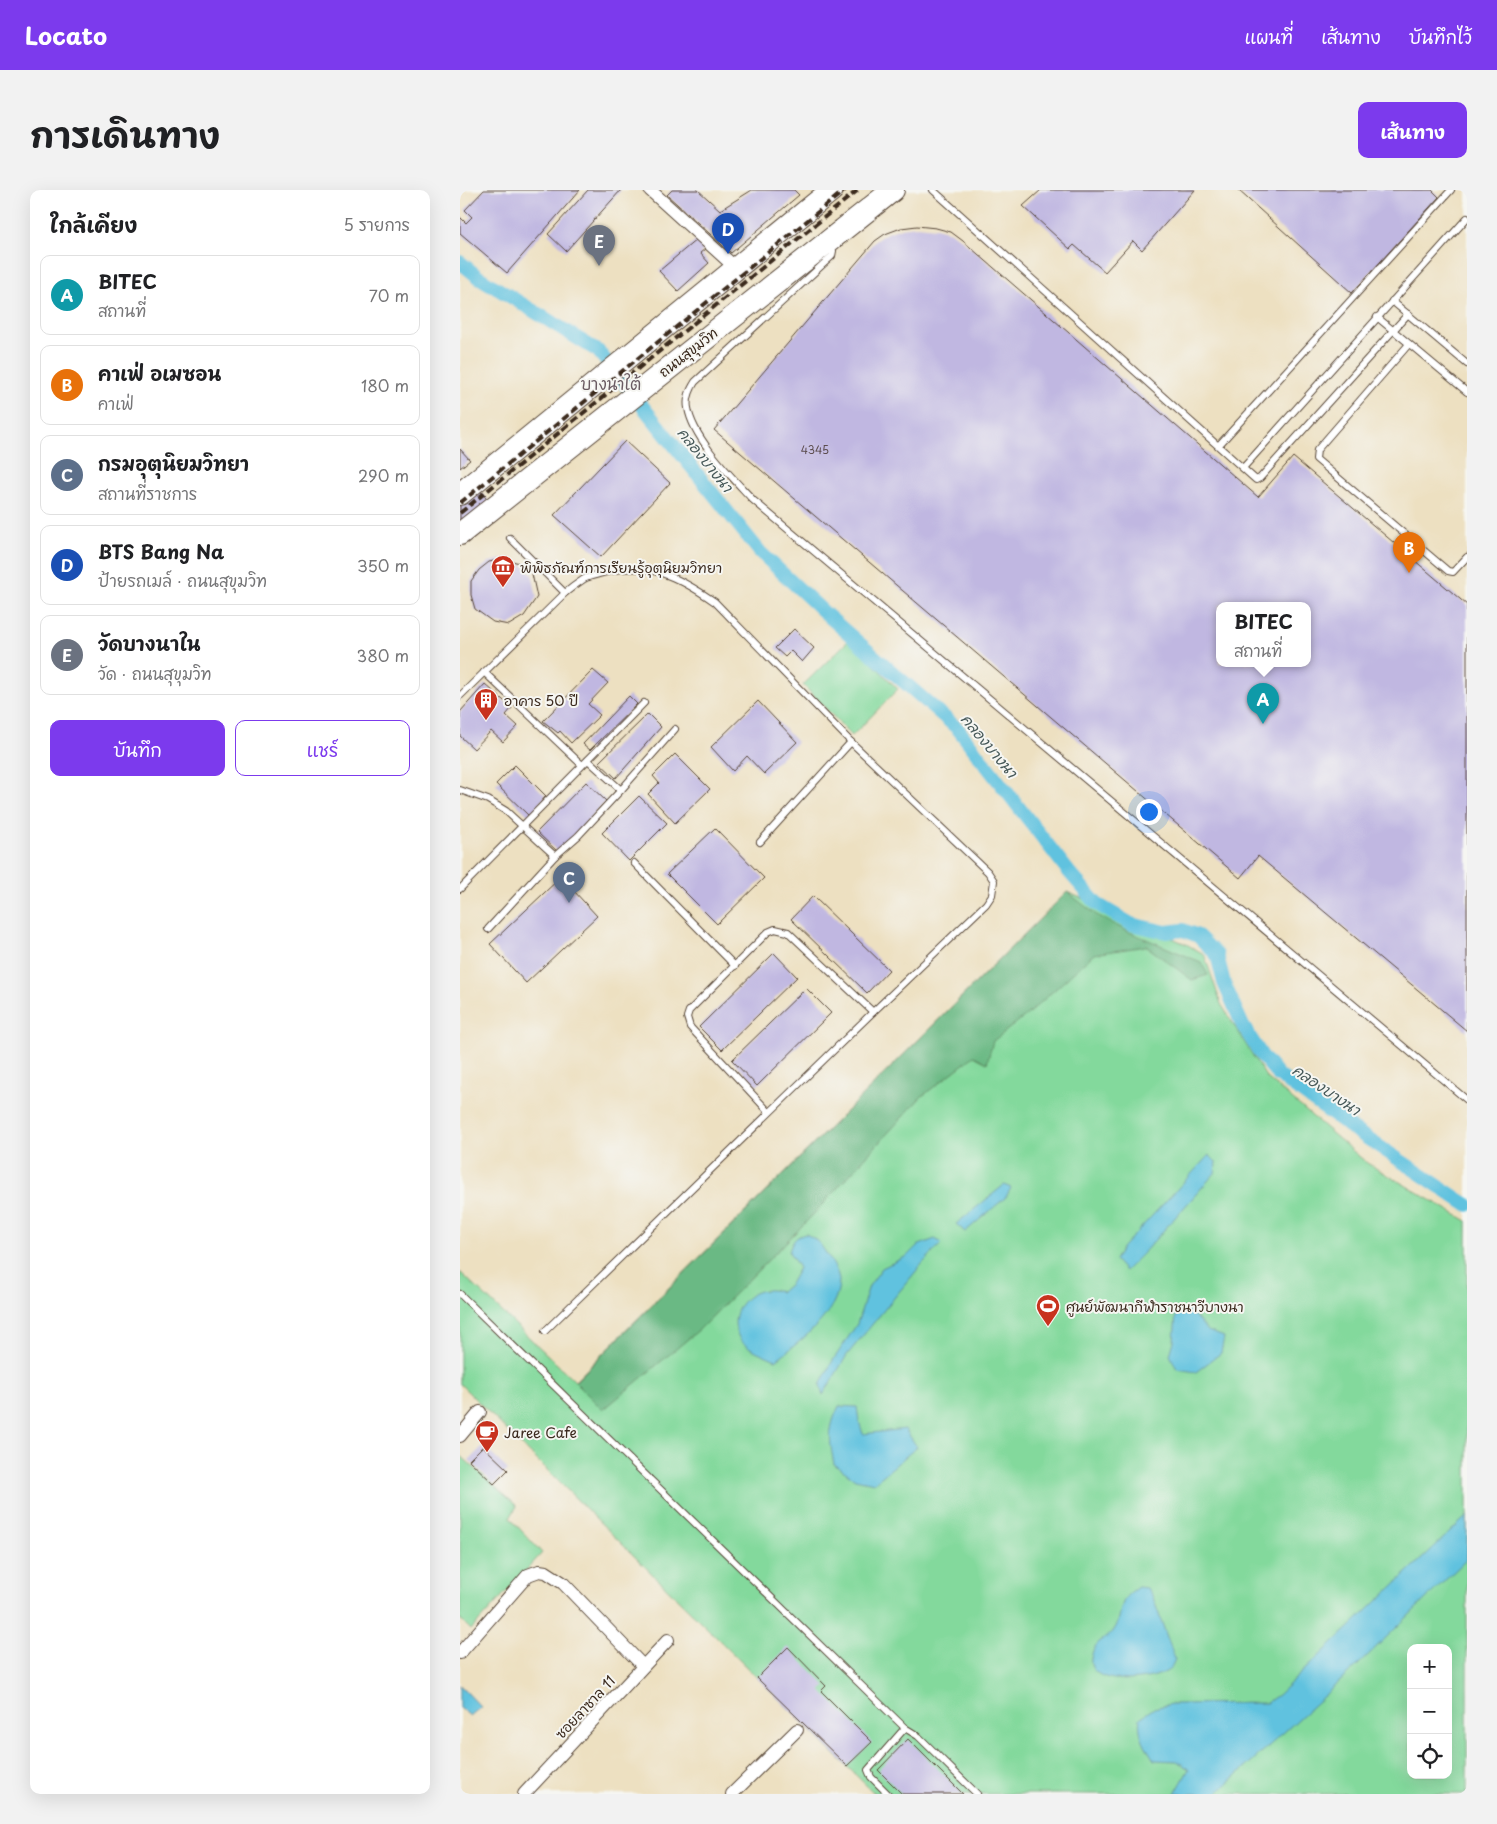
<!DOCTYPE html>
<html lang="th">
<meta charset="utf-8">
<style>
:root{--surface:#fff;--page:#f2f2f2;--text:#202124;--muted:#757577;--line:#e0e0e0;--accent:#7c3aed}
body{margin:0;font-family:"Playpen Sans","Playpen Sans Thai",sans-serif;background:var(--page);color:var(--text)}
.controls{position:absolute;right:15px;bottom:15px;display:grid;overflow:hidden;border-radius:10px;box-shadow:0 5px 20px #0002}
.controls button{width:45px;height:45px;display:grid;place-items:center;padding:0;border:0;border-bottom:1px solid var(--line);background:var(--surface);color:var(--text);font:25px sans-serif}
.you{position:absolute;left:688px;top:621px;width:18px;height:18px;margin:-12px;border:4px solid #fff;border-radius:50%;background:#1a73e8;box-shadow:0 0 0 8px #1a73e833}
.badge{display:grid;place-items:center;width:32px;height:32px;border-radius:50%;background:var(--accent);color:#fff;font-size:16px;font-weight:700}
.pin{position:absolute;translate:-50% -41px;filter:drop-shadow(0 1px 2px #0008)}
.pin::after{content:'';position:absolute;top:26px;width:18px;height:15px;background:inherit;clip-path:polygon(0 0,100% 0,50% 100%)}
.popup{position:absolute;left:756px;top:412px;width:95px;height:65px;box-sizing:border-box;display:grid;place-content:center;border-radius:10px;background:var(--surface);filter:drop-shadow(0 1px 4px #0005);font-size:16px;white-space:nowrap;color:var(--muted)}
.popup b{font-size:19px;color:var(--text)}
.popup::after{content:'';position:absolute;left:50%;top:100%;margin-left:-10px;border:10px solid transparent;border-top-color:var(--surface)}
.list{margin:0;padding:0;list-style:none}
h2{display:flex;justify-content:space-between;align-items:center;height:65px;margin:0;padding:0 20px;font-size:21px}
h2 small{font-size:16px;font-weight:400;color:var(--muted)}
.list li{display:grid;grid-template-columns:32px 1fr auto;gap:15px;align-items:center;box-sizing:border-box;height:80px;margin:0 10px 10px;padding:0 10px;border:1px solid var(--line);border-radius:10px}
.list b{display:block;font-size:19px;white-space:nowrap}
.list p{margin:0;font-size:16px;white-space:nowrap;color:var(--muted)}
.list em{font-size:16px;font-style:normal;color:var(--muted)}
.actions{display:flex;gap:10px;padding:15px 20px}
.actions a{flex:1;padding:11px 0;border:1px solid var(--accent);border-radius:10px;text-align:center;font-size:18px;color:var(--accent)}
.actions .main{background:var(--accent);color:#fff}
.icon{flex:none;width:28px;height:28px;fill:none;stroke:currentColor;stroke-width:2;stroke-linecap:round;stroke-linejoin:round}
.map{position:relative;flex:none;width:1007px;height:1604px;overflow:hidden;border-radius:10px}
header{display:flex;align-items:center;gap:30px;box-sizing:border-box;height:70px;padding:0 25px;background:var(--accent);color:#fff}
header strong{font-size:24px}
nav{display:flex;gap:28px;margin-inline-start:auto;font-size:18px}
.intro{display:flex;align-items:center;justify-content:space-between;box-sizing:border-box;height:120px;padding:0 30px}
h1{margin:0;font-size:35px}
.button{padding:12px 22px;border-radius:10px;background:var(--accent);color:#fff;font-size:18px;font-weight:700}
main{display:flex;gap:30px;padding:0 30px}
aside{flex:1;background:var(--surface);border-radius:10px;box-shadow:0 5px 20px #0002}
.map>svg:first-child{display:block}
</style>
<header>
<strong>Locato</strong>
<nav><a>แผนที่</a><a>เส้นทาง</a><a>บันทึกไว้</a></nav>
</header>
<div class="intro"><h1>การเดินทาง</h1><a class="button">เส้นทาง</a></div>
<main>
<aside>
<h2>ใกล้เคียง<small>5 รายการ</small></h2>
<ul class="list">
<li><span class="badge" style="background:#0f9aa8">A</span><div><b>BITEC</b><p>สถานที่</p></div><em>70 m</em></li>
<li><span class="badge" style="background:#e8710a">B</span><div><b>คาเฟ่ อเมซอน</b><p>คาเฟ่</p></div><em>180 m</em></li>
<li><span class="badge" style="background:#5c6f8a">C</span><div><b>กรมอุตุนิยมวิทยา</b><p>สถานที่ราชการ</p></div><em>290 m</em></li>
<li><span class="badge" style="background:#1a4fb4">D</span><div><b>BTS Bang Na</b><p>ป้ายรถเมล์ · ถนนสุขุมวิท</p></div><em>350 m</em></li>
<li><span class="badge" style="background:#6b7280">E</span><div><b>วัดบางนาใน</b><p>วัด · ถนนสุขุมวิท</p></div><em>380 m</em></li>
</ul>
<div class="actions"><a class="main">บันทึก</a><a>แชร์</a></div>
</aside>
<div class="map">
<svg width="1007" height="1604" viewBox="0 0 1007 1604">
<rect width="100%" height="100%" fill="#f6f6f2"/>
<filter id="ink" filterUnits="userSpaceOnUse"><feTurbulence type="fractalNoise" baseFrequency=".02" numOctaves="2"/><feDisplacementMap in="SourceGraphic" scale="10" xChannelSelector="R" yChannelSelector="G"/><feConvolveMatrix kernelMatrix="1 2 1 2 8 2 1 2 1" color-interpolation-filters="sRGB"/></filter>
<filter id="wash" filterUnits="userSpaceOnUse"><feTurbulence type="fractalNoise" baseFrequency=".0096" numOctaves="4" result="noise"/><feDisplacementMap in="SourceGraphic" scale="20" xChannelSelector="R" yChannelSelector="G"/><feGaussianBlur stdDeviation="1.12" result="paint"/><feColorMatrix in="noise" values="0 0 0 0 0 0 0 0 0 0 0 0 0 0 0 0 0 1.4 0 .05"/><feComposite in="paint" operator="in"/></filter>
<g filter="url(#wash)">
<rect width="100%" height="100%" fill="#ede0c1"/>
<g fill="#83d99c" stroke="#5f825d" fill-rule="evenodd">
<polygon points="389,450 438,499 392,546 343,495"/>
<path d="M607,702L726,754L744,764L761,814L806,887L907,973L1007,1031V1604H415L0,1194V1082L115,1191ZM951,1458H988V1585H951Z"/>
<polygon points="0,1265 57,1316 50,1328 82,1363 11,1440 0,1429"/>
</g>
<polygon fill="#6ab984" stroke="#527251" points="607,702 638,726 667,741 741,772 748,785 732,790 686,756 634,764 569,823 533,851 527,873 514,866 461,907 349,1029 240,1139 143,1220 115,1192"/>
<g fill="#61c2df" stroke="#4e767e">
<polygon points="749,965 756,972 755,983 685,1061 665,1081 655,1070 662,1058"/>
<polygon points="544,995 551,998 546,1007 505,1042 496,1034"/>
<path d="M346,1044C360,1051 361,1056 370,1069C374,1076 378,1082 379,1090C380,1123 338,1153 316,1170C307,1166 287,1158 282,1152C262,1126 289,1091 321,1102L330,1094L339,1078L329,1062C332,1052 335,1046 346,1044Z"/>
<polygon points="475,1049 482,1053 462,1074 387,1165 363,1205 360,1195 372,1172 397,1134 409,1096 422,1078 447,1066 457,1056"/>
<polygon points="728,1119 748,1141 764,1147 761,1163 736,1182 717,1179 710,1165 714,1151 716,1123"/>
<path d="M379,1216L397,1217L399,1231L403,1244L445,1239L457,1257L414,1293L395,1289L374,1274C369,1249 368,1239 379,1216Z"/>
<path d="M1007,1326V1369L899,1474L756,1604H715L729,1579L717,1571L694,1570C686,1557 677,1544 680,1528L694,1518L711,1514L806,1513L818,1505Z"/>
<path d="M678,1397L687,1398L692,1405L715,1469C714,1472 712,1476 710,1479C696,1492 627,1498 631,1469C634,1448 647,1451 654,1440C661,1430 659,1417 666,1407C669,1403 674,1400 678,1397Z"/>
<polygon points="0,1495 21,1517 10,1526 0,1518"/>
</g>
<g fill="none" stroke-linecap="round" stroke-linejoin="round">
<polyline stroke="#61c2df" stroke-width="14" points="0,72 17,86 138,161 300,362 367,425 498,539 609,682 637,714 671,734 706,742 723,740 738,746 757,765 764,793 783,836 802,866 818,885 893,939 1007,1015"/>
</g>
<g id="blocks">
<g fill="#c0b7e1" fill-rule="evenodd">
<polygon points="24,0 120,0 47,83 0,43 0,27 6,33 12,27 5,20"/>
<polygon points="128,0 161,0 106,61 88,44"/>
<polygon points="212,0 238,0 260,20 292,0 334,0 339,5 271,63 207,5"/>
<polygon points="581,0 735,0 682,60 673,51 645,82 614,55 610,59 563,16"/>
<polygon points="778,0 972,0 979,7 892,103"/>
<path d="M457,36L476,38L491,42L503,51L798,307L833,267L1007,415V841L798,666L780,688L254,240L415,51L425,44L441,38ZM759,415H847V473H759Z"/>
<polygon points="237,49 245,59 240,63 249,73 218,101 199,81"/>
<polygon points="165,251 210,293 141,367 94,325"/>
<polygon points="0,259 10,270 0,278"/>
<polygon points="7,284 38,323 0,354 0,289"/>
<polygon points="43,369 60,373 72,384 77,407 64,426 49,435 33,432 15,419 11,405 11,391 19,380 29,372"/>
<polygon points="334,439 354,458 342,472 331,461 325,467 315,458"/>
<polygon points="133,480 148,493 128,514 140,525 111,553 100,541 98,543 83,531"/>
<polygon points="25,494 52,518 46,525 58,536 43,552 31,541 14,559 0,546 0,522"/>
<polygon points="169,506 177,514 130,560 123,554"/>
<polygon points="298,511 337,552 304,584 287,566 273,581 251,557"/>
<polygon points="188,524 201,537 156,588 139,572"/>
<polygon points="215,564 250,599 215,633 188,604 199,593 193,586"/>
<polygon points="55,575 86,606 69,626 36,594"/>
<polygon points="126,592 146,611 99,663 77,642"/>
<polygon points="179,606 207,633 169,671 142,643"/>
<polygon points="255,638 304,688 257,734 207,684"/>
<polygon points="101,687 137,726 66,793 30,754"/>
<polygon points="353,706 429,780 407,803 331,729"/>
<polygon points="314,763 337,787 262,860 239,837"/>
<polygon points="346,798 371,823 297,896 272,870"/>
<polygon points="23,1256 48,1280 34,1294 9,1270"/>
<polygon points="328,1457 366,1496 361,1501 412,1552 387,1576 297,1488"/>
<polygon points="448,1549 503,1604 442,1604 418,1580"/>
</g>
</g>
</g>
<g filter="url(#ink)">
<use href="#blocks" fill-opacity="0" stroke="#564536" stroke-width="1"/>
<g fill="none" stroke-linecap="round" stroke-linejoin="round">
<g stroke="#564536" stroke-width="8">
<g id="lane">
<polyline points="473,0 796,290 800,288 948,124"/>
<path d="M371,55L373,61L372,66L235,192C230,200 226,208 228,218C233,249 272,287 293,310L1007,910"/>
<polyline points="932,111 1007,174"/>
<polyline points="917,127 1007,202"/>
<polyline points="949,154 857,260 856,269 988,381 993,382 1007,367"/>
<polyline points="759,255 991,0"/>
<polyline points="783,278 1007,28"/>
<polyline points="50,348 105,403"/>
<polyline points="24,482 122,575"/>
<path d="M0,506L105,403C111,398 118,393 124,389C129,386 137,385 143,383C187,370 219,387 255,412L391,552L528,682L534,691L532,705L526,714L413,822L85,1141"/>
<polyline points="128,570 161,600"/>
<polyline points="0,600 28,610 46,621 95,666"/>
<polyline points="300,652 391,552"/>
<polyline points="174,673 275,776"/>
<polyline points="0,699 184,513"/>
<polyline points="28,739 95,666 118,646 161,600 215,539"/>
<polyline points="309,922 230,837 227,827 229,821 308,742 315,739 328,742 413,822"/>
<polyline points="0,1104 445,1538 458,1546 517,1604"/>
<polyline points="428,1604 411,1587 408,1580 445,1538"/>
</g>
</g>
<g stroke="#564536" stroke-width="14">
<g id="street">
<polyline points="190,0 277,79"/>
<polyline points="0,1246 20,1222"/>
<polyline points="0,1463 68,1385 79,1381 86,1382 103,1393 183,1476"/>
<polyline points="64,1604 208,1450"/>
<polyline points="272,1604 337,1540"/>
</g>
</g>
<g stroke="#564536" stroke-width="24">
<g id="highway">
<polyline points="0,304 372,0"/>
<polyline points="0,344 433,0"/>
</g>
</g>
<use href="#lane" stroke="#fff" stroke-width="6"/>
<use href="#street" stroke="#fff" stroke-width="12"/>
<use href="#highway" stroke="#fff" stroke-width="22"/>
<g stroke="#3b2a1e" stroke-width="4" stroke-dasharray="8 4" stroke-linecap="butt">
<polyline points="0,313 385,0"/>
<polyline points="0,323 398,0"/>
</g>
</g>
</g>
<defs>
<g id="museum-pin" transform="scale(1.25)"><path d="M0 17L-7.5 6A9.5 9.5 0 1 1 7.5 6Z" fill="#c8321e" stroke="#f6f6f2"/><path d="M0-6L6-3V-2H-6V-3ZM-5-1h2V3h-2ZM-1-1h2V3h-2ZM3-1h2V3H3ZM-6 4H6V6H-6Z" fill="#fff"/></g>
<g id="building-pin" transform="scale(1.25)"><path d="M0 17L-7.5 6A9.5 9.5 0 1 1 7.5 6Z" fill="#c8321e" stroke="#f6f6f2"/><path d="M-4-6H4V6H1V3H-1V6H-4ZM-2.5-4.3h1.7v1.8h-1.7ZM.8-4.3h1.7v1.8H.8ZM-2.5-1h1.7V.8h-1.7ZM.8-1h1.7V.8H.8Z" fill="#fff"/></g>
<g id="stadium-pin" transform="scale(1.25)"><path d="M0 17L-7.5 6A9.5 9.5 0 1 1 7.5 6Z" fill="#c8321e" stroke="#f6f6f2"/><path d="M0-5a6.5 5 0 1 0 0 10a6.5 5 0 1 0 0-10ZM-3.5-1.8h7v3.6h-7Z" fill="#fff"/></g>
<g id="cafe-pin" transform="scale(1.25)"><path d="M0 17L-7.5 6A9.5 9.5 0 1 1 7.5 6Z" fill="#c8321e" stroke="#f6f6f2"/><path d="M-5.5-4.5H6V0H3Q3 3.5 0 3.5H-2.5Q-5.5 3.5-5.5 0ZM3-3.2v2h1.7v-2ZM-6 4.5H4V6H-6Z" fill="#fff"/></g>
</defs>
<g fill-rule="evenodd">
<use href="#museum-pin" x="43" y="377"/>
<use href="#building-pin" x="26" y="510"/>
<use href="#stadium-pin" x="588" y="1116"/>
<use href="#cafe-pin" x="27" y="1242"/>
</g>
<g text-anchor="middle" dominant-baseline="central" stroke-width="4" stroke-linejoin="round" paint-order="stroke">
<g font-size="11" fill="#5c4d4f">
<text x="355" y="259">4345</text>
</g>
<g font-size="14" fill="#3b2a1e" stroke="#f6f6f2">
<text transform="translate(228 162) rotate(-38)">ถนนสุขุมวิท</text>
<text transform="translate(125 1517) rotate(-47)">ซอยลาซาล 11</text>
</g>
<g font-size="14" fill="#3b2a1e" stroke="#f6f6f2" text-anchor="start">
<text x="60" y="377">พิพิธภัณฑ์การเรียนรู้อุตุนิยมวิทยา</text>
<text x="44" y="510">อาคาร 50 ปี</text>
<text x="606" y="1116">ศูนย์พัฒนากีฬาราชนาวีบางนา</text>
<text x="44" y="1242">Jaree Cafe</text>
</g>
<g font-size="15" font-style="italic" fill="#465858" stroke="#f6f6f2">
<text transform="translate(246 269) rotate(51)">คลองบางนา</text>
<text transform="translate(530 555) rotate(50)">คลองบางนา</text>
<text transform="translate(867 899) rotate(34)">คลองบางนา</text>
</g>
<g font-size="16" fill="#6a5b62" stroke="#f6f6f2">
<text x="151" y="193">บางนาใต้</text>
</g>
</g>
</svg>
<div class="controls">
<button>+</button>
<button>−</button>
<button><svg class="icon" aria-label="locate" viewBox="0 0 24 24"><circle cx="12" cy="12" r="6"/><path d="M12 2v4M12 18v4M2 12h4M18 12h4"/></svg></button>
</div>
<div class="you"></div>
<div class="pin badge" style="left:803px;top:534px;background:#0f9aa8">A</div>
<div class="popup"><b>BITEC</b>สถานที่</div>
<div class="pin badge" style="left:949px;top:383px;background:#e8710a">B</div>
<div class="pin badge" style="left:109px;top:713px;background:#5c6f8a">C</div>
<div class="pin badge" style="left:268px;top:64px;background:#1a4fb4">D</div>
<div class="pin badge" style="left:139px;top:76px;background:#6b7280">E</div>
</div>
</main>
